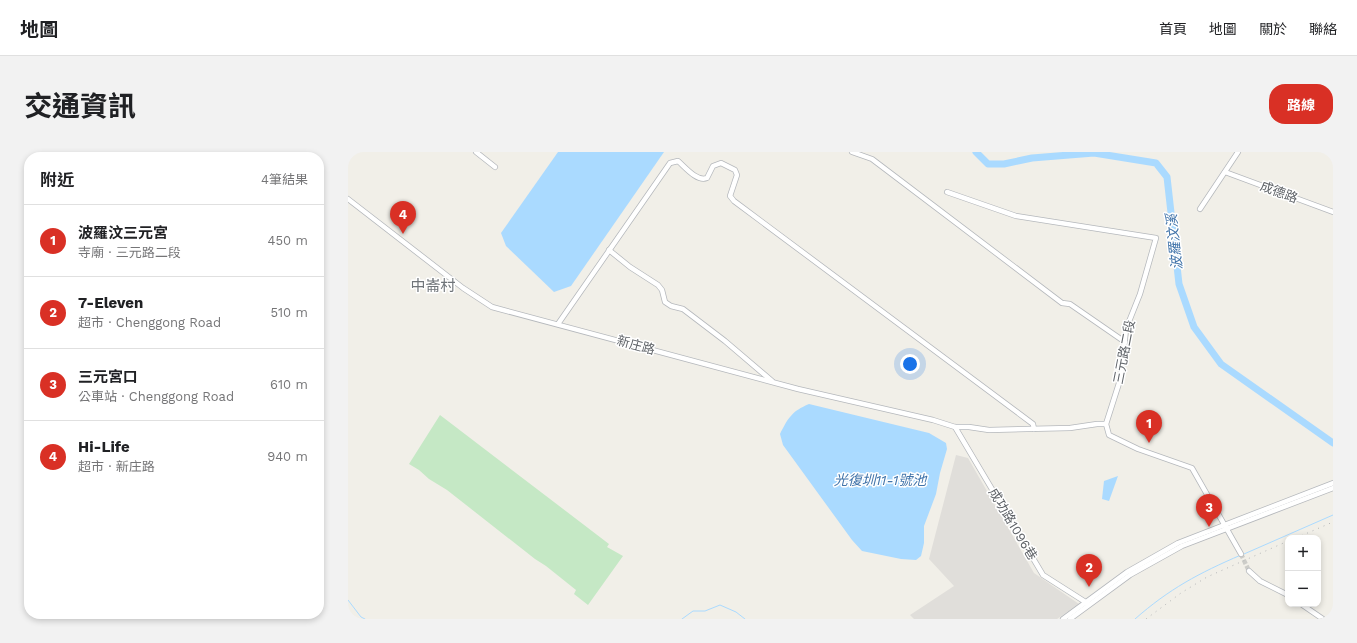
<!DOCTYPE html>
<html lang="zh-TW">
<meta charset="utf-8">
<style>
:root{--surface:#fff;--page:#f2f2f2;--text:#202124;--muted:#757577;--line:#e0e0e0;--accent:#d93025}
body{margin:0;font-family:"Work Sans","Noto Sans TC",sans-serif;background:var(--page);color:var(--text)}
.controls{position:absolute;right:12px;bottom:12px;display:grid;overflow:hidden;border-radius:8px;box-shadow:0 2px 6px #0003}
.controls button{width:36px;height:36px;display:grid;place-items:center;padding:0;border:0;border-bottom:1px solid var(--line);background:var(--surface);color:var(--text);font:20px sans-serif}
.you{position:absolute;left:562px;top:212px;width:14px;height:14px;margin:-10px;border:3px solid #fff;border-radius:50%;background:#1a73e8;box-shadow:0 0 0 6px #1a73e833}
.badge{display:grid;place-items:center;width:26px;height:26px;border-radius:50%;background:var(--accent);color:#fff;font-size:13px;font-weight:700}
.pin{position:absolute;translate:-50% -33px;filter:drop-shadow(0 1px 2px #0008)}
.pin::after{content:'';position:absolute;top:21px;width:14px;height:12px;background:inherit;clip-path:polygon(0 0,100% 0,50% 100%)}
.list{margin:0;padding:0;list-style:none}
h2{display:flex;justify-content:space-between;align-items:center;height:52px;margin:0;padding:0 16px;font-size:17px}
h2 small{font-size:13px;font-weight:400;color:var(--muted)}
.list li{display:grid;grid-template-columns:26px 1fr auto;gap:12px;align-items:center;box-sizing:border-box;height:72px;padding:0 16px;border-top:1px solid var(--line)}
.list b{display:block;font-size:15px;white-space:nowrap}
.list p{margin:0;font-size:13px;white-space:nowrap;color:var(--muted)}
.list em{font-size:13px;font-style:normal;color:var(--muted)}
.map{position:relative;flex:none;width:985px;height:467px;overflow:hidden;border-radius:16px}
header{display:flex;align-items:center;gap:24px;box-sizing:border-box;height:56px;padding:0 20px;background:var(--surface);border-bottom:1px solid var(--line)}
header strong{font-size:19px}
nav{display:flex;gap:22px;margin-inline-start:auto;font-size:14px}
.intro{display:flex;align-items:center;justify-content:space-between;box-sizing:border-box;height:96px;padding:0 24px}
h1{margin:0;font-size:28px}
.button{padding:10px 18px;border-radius:16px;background:var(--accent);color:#fff;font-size:14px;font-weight:700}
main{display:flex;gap:24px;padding:0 24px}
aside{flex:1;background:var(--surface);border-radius:16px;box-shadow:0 2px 6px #0003}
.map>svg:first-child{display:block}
</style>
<header>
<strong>地圖</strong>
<nav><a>首頁</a><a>地圖</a><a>關於</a><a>聯絡</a></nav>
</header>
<div class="intro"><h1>交通資訊</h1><a class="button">路線</a></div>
<main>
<aside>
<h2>附近<small>4筆結果</small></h2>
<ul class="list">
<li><span class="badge">1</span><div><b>波羅汶三元宮</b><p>寺廟 · 三元路二段</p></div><em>450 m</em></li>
<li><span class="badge">2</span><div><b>7-Eleven</b><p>超市 · Chenggong Road</p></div><em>510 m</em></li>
<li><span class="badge">3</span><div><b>三元宮口</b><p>公車站 · Chenggong Road</p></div><em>610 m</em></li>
<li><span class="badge">4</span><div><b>Hi-Life</b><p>超市 · 新庄路</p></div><em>940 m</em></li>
</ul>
</aside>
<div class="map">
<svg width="985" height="467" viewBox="0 0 985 467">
<rect width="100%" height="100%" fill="#f1efe8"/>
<polygon fill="#e0deda" points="608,303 620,306 686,421 731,452 709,467 566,467 562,463 606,434 581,407"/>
<polygon fill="#c5e8c5" points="92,263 261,392 259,395 275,404 240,453 226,442 228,438 198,414 187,407 99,338 81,327 71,318 61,312"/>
<g fill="#aadaff">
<polygon points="210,0 316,0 223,134 206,140 158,94 153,81"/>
<path d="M461,252L581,281L598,291L599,297L592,321L588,342L576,374V391L573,404L568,408L553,407L514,399L504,388L435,293L432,282C440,266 444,259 461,252Z"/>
<polygon points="770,324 761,349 754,347 756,329"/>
</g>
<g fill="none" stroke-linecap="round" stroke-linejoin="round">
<g stroke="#aadaff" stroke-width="1">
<polyline points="896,402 985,363"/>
<polyline points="0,448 13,465 17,467"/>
<polyline points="334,467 345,459 357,459 372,453 388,460 397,467"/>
<path d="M787,467C821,437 851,421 893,403"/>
</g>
<polyline stroke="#aadaff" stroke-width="7" points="628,0 640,12 656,12 684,6 746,1 808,11 819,25 831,132 846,175 873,212 985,291"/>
<polyline stroke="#ccccc8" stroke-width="4.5" stroke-dasharray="4.5 2" stroke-linecap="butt" points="893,402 901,419"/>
<g stroke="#b5b8bc" stroke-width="6">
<g id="minor">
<polyline points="128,0 147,15"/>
<polyline points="504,0 524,7 714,151 722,152 777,190"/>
<polyline points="877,20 985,60"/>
<polyline points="599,40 668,64 808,86 792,142 778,177 773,225 758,272 761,283 790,297 844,316 893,402"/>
<polyline points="0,47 115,136 144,155 450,237 585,268 607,275 621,275 641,278 722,276 749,272 758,272"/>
<polyline points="852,57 890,0"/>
<polyline points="261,98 282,115 310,133 314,138 317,150 323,154 335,157 377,189 424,229"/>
<path d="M210,172L322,11L330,9C337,15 349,30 359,26L365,14L373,11L387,18L389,23L382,44L386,49L685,272L686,277"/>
<polyline points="607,275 695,423 739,451"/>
<polyline points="901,419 912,429 940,443"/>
<polyline points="953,452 975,467"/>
<polyline points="715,467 779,420 830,391 985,331"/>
<polyline points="722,467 782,423 834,394 985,336"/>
</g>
</g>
<use href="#minor" stroke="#fff" stroke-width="4.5"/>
<g stroke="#b6b7b8" stroke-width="1" stroke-dasharray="1 5" stroke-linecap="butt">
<polyline points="948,386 985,370"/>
<polyline points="798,467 833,441 859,425 940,389"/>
</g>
</g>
<g text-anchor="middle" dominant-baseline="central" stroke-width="3" stroke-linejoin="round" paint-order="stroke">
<g font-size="13" fill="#5f6368" stroke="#fff">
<text transform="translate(931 40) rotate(20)">成德路</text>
<text transform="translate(288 193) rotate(15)">新庄路</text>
<text transform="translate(776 200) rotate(-79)">三元路二段</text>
<text transform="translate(665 372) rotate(59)">成功路1096巷</text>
</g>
<g font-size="14" font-style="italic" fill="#4174aa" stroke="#fff">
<text transform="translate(826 90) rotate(-96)">波羅汶溪</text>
<text x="532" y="328">光復圳11-1號池</text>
</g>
<g font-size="15" fill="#70757a" stroke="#fff">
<text x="85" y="134">中崙村</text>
</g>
</g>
</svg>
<div class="controls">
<button>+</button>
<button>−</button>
</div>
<div class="you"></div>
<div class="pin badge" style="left:801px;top:291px">1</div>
<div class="pin badge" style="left:741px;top:435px">2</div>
<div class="pin badge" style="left:861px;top:375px">3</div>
<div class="pin badge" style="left:55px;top:82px">4</div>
</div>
</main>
